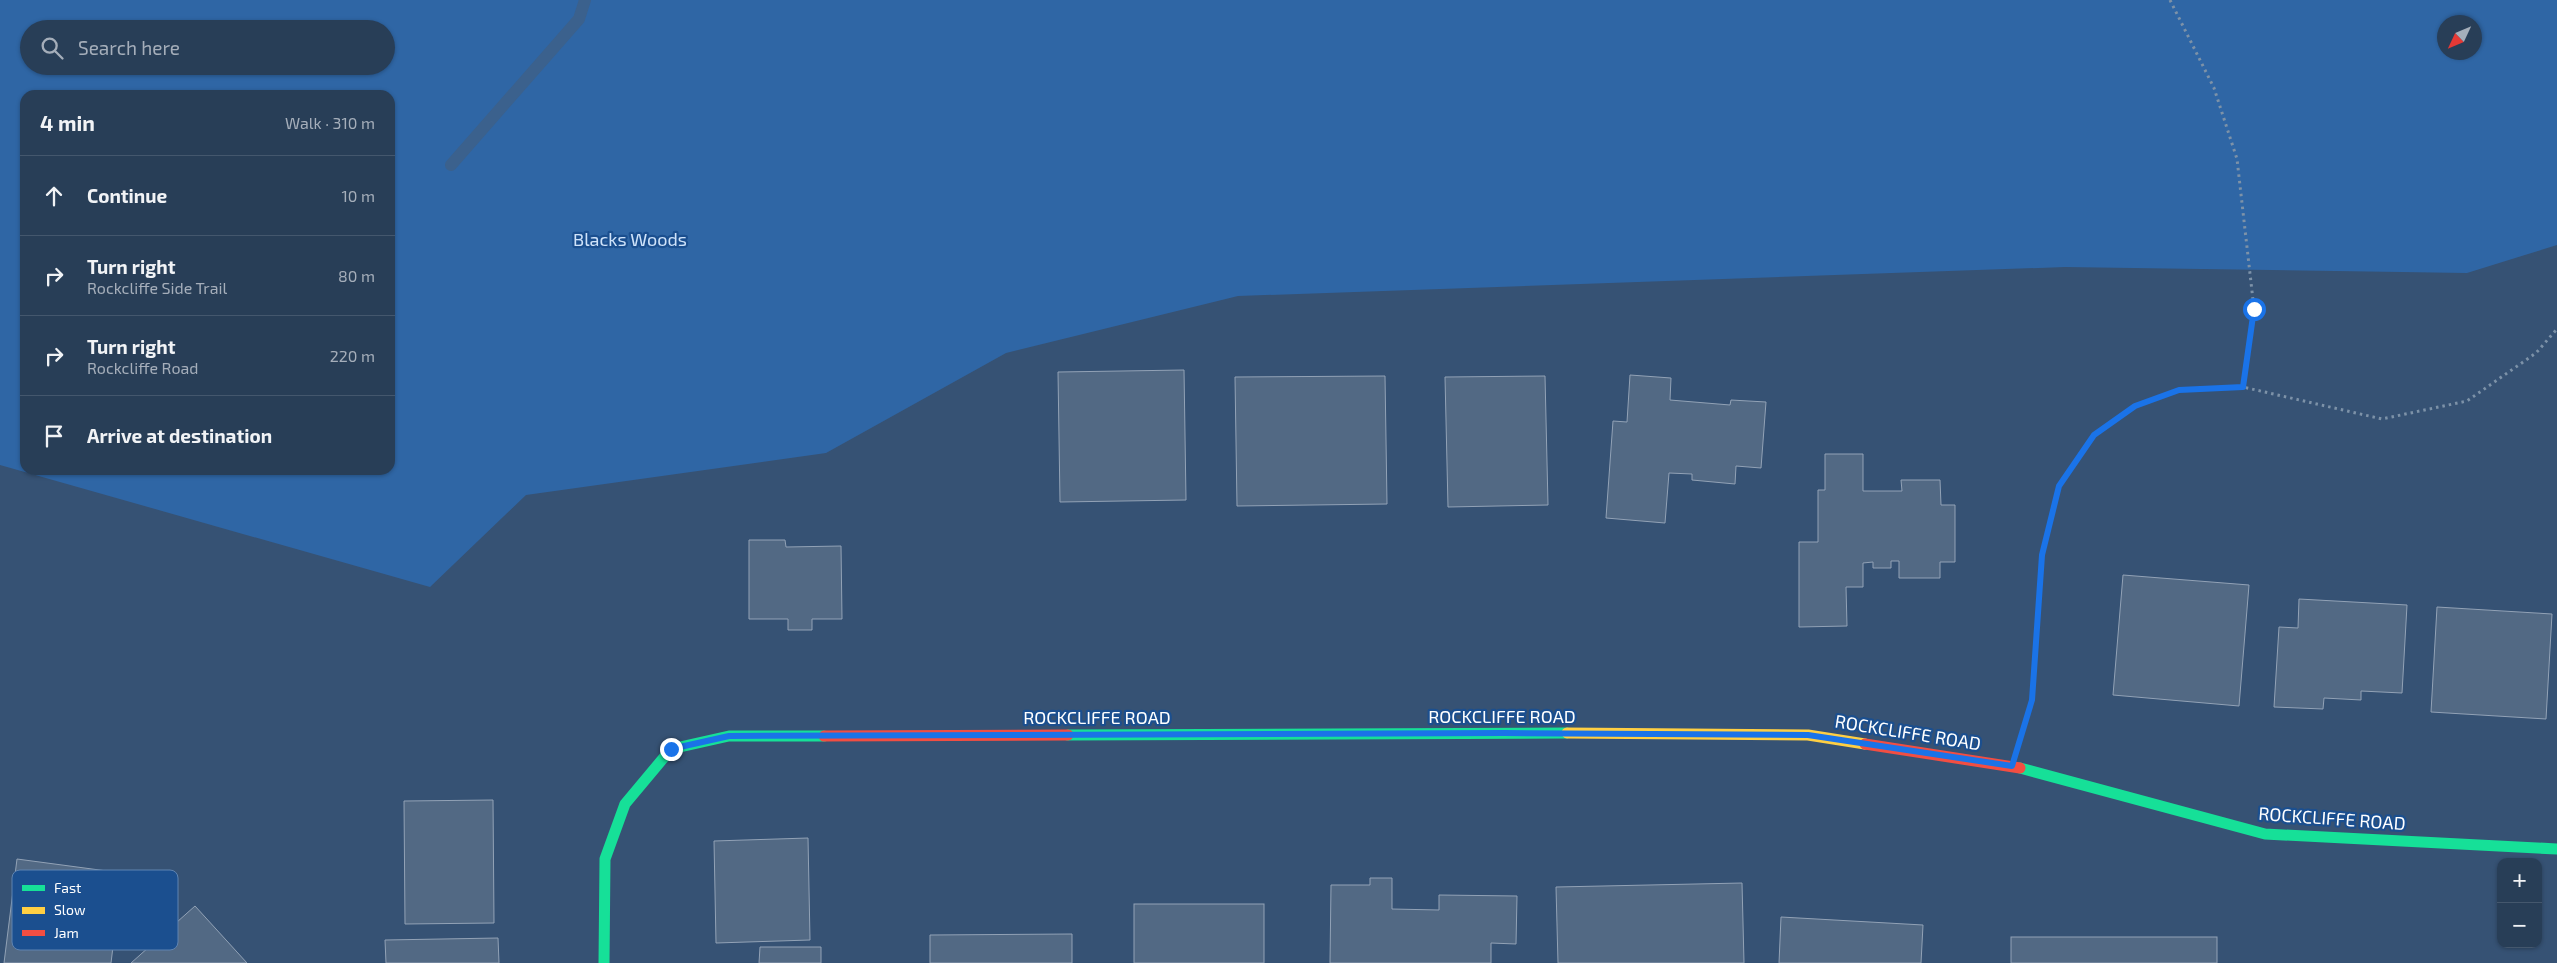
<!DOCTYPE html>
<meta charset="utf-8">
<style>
:root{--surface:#283e57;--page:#344961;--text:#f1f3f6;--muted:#a5aeba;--line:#44576d}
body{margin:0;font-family:"Exo 2",sans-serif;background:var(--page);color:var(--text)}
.controls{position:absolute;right:15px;bottom:15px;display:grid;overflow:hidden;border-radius:10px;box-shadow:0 1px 4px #0004}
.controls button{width:45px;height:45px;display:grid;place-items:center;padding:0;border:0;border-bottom:1px solid var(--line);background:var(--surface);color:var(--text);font:25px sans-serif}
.compass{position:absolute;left:2437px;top:15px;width:45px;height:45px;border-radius:50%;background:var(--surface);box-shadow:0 1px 4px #0004;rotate:226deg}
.stop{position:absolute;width:15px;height:15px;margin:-11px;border:4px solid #1a73e8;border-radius:50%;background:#fff}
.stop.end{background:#1a73e8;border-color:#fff;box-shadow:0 1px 5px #0008}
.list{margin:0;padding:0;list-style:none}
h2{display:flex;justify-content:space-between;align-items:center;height:65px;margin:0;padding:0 20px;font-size:21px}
h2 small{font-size:16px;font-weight:400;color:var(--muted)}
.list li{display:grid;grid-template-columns:32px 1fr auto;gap:15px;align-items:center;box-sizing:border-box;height:80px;padding:0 20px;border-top:1px solid var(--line)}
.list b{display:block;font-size:19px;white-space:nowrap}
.list p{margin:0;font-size:16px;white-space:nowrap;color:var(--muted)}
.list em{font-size:16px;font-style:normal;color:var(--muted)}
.icon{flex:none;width:28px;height:28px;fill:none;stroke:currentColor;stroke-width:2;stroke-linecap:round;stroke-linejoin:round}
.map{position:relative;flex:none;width:2557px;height:963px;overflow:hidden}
.search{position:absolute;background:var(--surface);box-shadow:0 1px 4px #0004;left:20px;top:20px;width:375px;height:55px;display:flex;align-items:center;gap:12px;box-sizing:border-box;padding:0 18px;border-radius:28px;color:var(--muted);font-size:19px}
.panel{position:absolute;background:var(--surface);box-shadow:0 1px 4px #0004;left:20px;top:90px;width:375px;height:385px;border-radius:15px}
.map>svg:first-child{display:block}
</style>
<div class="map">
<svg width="2557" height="963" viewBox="0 0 2557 963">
<rect width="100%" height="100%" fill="#365274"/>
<path fill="#2f66a5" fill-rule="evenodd" d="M0,0H2557V245L2467,273L2065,267L1238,296L1006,353L826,453L526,495L430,587L0,465ZM2444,22H2474V52H2444ZM29,29H386V66H29ZM25,95H390V470H25Z"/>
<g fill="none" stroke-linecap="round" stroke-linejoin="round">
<polyline stroke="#3b618d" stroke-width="12" points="451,165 579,19 585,0"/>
</g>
<g fill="#526984" stroke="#92a2b6">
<polygon points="1184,370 1186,500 1060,502 1058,372"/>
<polygon points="1630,375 1671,378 1670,400 1730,405 1731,400 1766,402 1761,468 1736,466 1735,484 1692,480 1692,474 1669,473 1665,523 1606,518 1613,421 1627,422"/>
<polygon points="1385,376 1387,504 1237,506 1235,377"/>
<polygon points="1545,376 1548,505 1448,507 1445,377"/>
<polygon points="1825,454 1863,454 1863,491 1902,491 1901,480 1940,480 1941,505 1955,505 1955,562 1940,562 1940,578 1899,578 1899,561 1891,561 1891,568 1873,568 1873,562 1863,563 1863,587 1846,587 1847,626 1799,627 1799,542 1818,542 1818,490 1825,490"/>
<polygon points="749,540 785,540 786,547 841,546 842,619 812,619 812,630 788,630 788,619 749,619"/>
<polygon points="2123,575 2249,585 2239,706 2113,695"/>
<polygon points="2299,599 2407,605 2402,693 2361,691 2361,700 2324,698 2323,709 2274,707 2279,627 2298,628"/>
<polygon points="2437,607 2552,614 2546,719 2431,712"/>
<polygon points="493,800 494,923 405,924 404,801"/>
<polygon points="808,838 810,940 716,943 714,841"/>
<polygon points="17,859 122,873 111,963 4,963"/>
<polygon points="1370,878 1392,878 1392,909 1439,910 1439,895 1517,896 1516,944 1491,943 1491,963 1330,963 1331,885 1370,885"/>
<polygon points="1742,883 1744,963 1558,963 1556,887"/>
<rect x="1134" y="904" width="130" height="59"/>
<polygon points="195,906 247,963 131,963"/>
<polygon points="1781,917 1923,925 1921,963 1779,963"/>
<polygon points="1072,934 1072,963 930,963 930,935"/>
<rect x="2011" y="937" width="206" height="26"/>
<polygon points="498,938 499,963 386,963 385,940"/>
<polygon points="760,947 821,947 821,963 759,963"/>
</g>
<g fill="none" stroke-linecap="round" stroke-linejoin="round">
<g stroke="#7d92a8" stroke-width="3" stroke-dasharray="2.5 4" stroke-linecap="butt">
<polyline points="2170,0 2214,88 2237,159 2254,309 2243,387"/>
<polyline points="2023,731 2032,700 2042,555 2059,486 2094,435 2135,406 2179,390 2243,387 2382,419 2467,401 2536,353 2557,329"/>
</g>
<g stroke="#16e098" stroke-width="11">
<polyline points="1068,735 1567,733"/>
<polyline points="2020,768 2265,834 2557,849"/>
<polyline points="604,963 605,859 625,804 671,749 729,736 824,736"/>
</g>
<polyline stroke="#ffcf43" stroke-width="11" points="1567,733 1808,735 1865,744"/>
<g stroke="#f24e42" stroke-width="11">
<polyline points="824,736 1068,735"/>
<polyline points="1865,744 2020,768"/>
</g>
</g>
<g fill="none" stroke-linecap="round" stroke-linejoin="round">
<polyline stroke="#1a73e8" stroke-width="6" points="671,749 729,736 1504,733 1808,735 2012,766 2032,700 2042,555 2059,486 2094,435 2135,406 2179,390 2243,387 2254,309"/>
</g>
<g text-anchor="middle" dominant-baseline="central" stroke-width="4.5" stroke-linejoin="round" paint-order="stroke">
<g font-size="18" fill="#cfe3fa" stroke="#1b4f8f">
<text x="630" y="239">Blacks Woods</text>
</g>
<g font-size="18" fill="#fff" stroke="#1b4f8f">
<text x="1502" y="716">ROCKCLIFFE ROAD</text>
<text x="1097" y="717">ROCKCLIFFE ROAD</text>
<text transform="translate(1908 732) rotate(9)">ROCKCLIFFE ROAD</text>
<text transform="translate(2332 818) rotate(4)">ROCKCLIFFE ROAD</text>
</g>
</g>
<rect x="12" y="870" width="166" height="80" rx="8" fill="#1b4f8f" stroke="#5f84b1" stroke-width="1"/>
<rect x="22" y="885" width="23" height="6" fill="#16e098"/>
<rect x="22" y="907" width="23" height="7" fill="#ffcf43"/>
<rect x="22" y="930" width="23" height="6" fill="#f24e42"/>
<g font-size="14" fill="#fff">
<text x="54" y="893">Fast</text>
<text x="54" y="915">Slow</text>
<text x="54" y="938">Jam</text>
</g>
</svg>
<div class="controls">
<button>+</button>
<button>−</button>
</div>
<svg class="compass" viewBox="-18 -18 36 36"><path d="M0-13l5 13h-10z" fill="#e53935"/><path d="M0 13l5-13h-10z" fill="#a5aeba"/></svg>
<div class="stop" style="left:2254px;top:309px"></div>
<div class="stop end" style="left:671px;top:749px"></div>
<div class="search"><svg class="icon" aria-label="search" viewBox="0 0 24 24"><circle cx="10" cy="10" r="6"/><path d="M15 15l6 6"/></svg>Search here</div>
<section class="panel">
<h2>4 min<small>Walk · 310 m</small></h2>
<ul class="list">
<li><svg class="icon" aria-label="ahead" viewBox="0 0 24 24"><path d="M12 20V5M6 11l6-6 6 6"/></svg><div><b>Continue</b></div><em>10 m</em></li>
<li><svg class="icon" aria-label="right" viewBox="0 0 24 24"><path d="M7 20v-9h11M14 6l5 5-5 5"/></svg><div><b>Turn right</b><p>Rockcliffe Side Trail</p></div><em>80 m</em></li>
<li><svg class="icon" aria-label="right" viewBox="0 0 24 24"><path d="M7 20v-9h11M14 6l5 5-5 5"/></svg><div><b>Turn right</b><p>Rockcliffe Road</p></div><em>220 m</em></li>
<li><svg class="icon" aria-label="arrive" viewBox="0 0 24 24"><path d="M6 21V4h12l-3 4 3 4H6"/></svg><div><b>Arrive at destination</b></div></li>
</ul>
</section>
</div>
